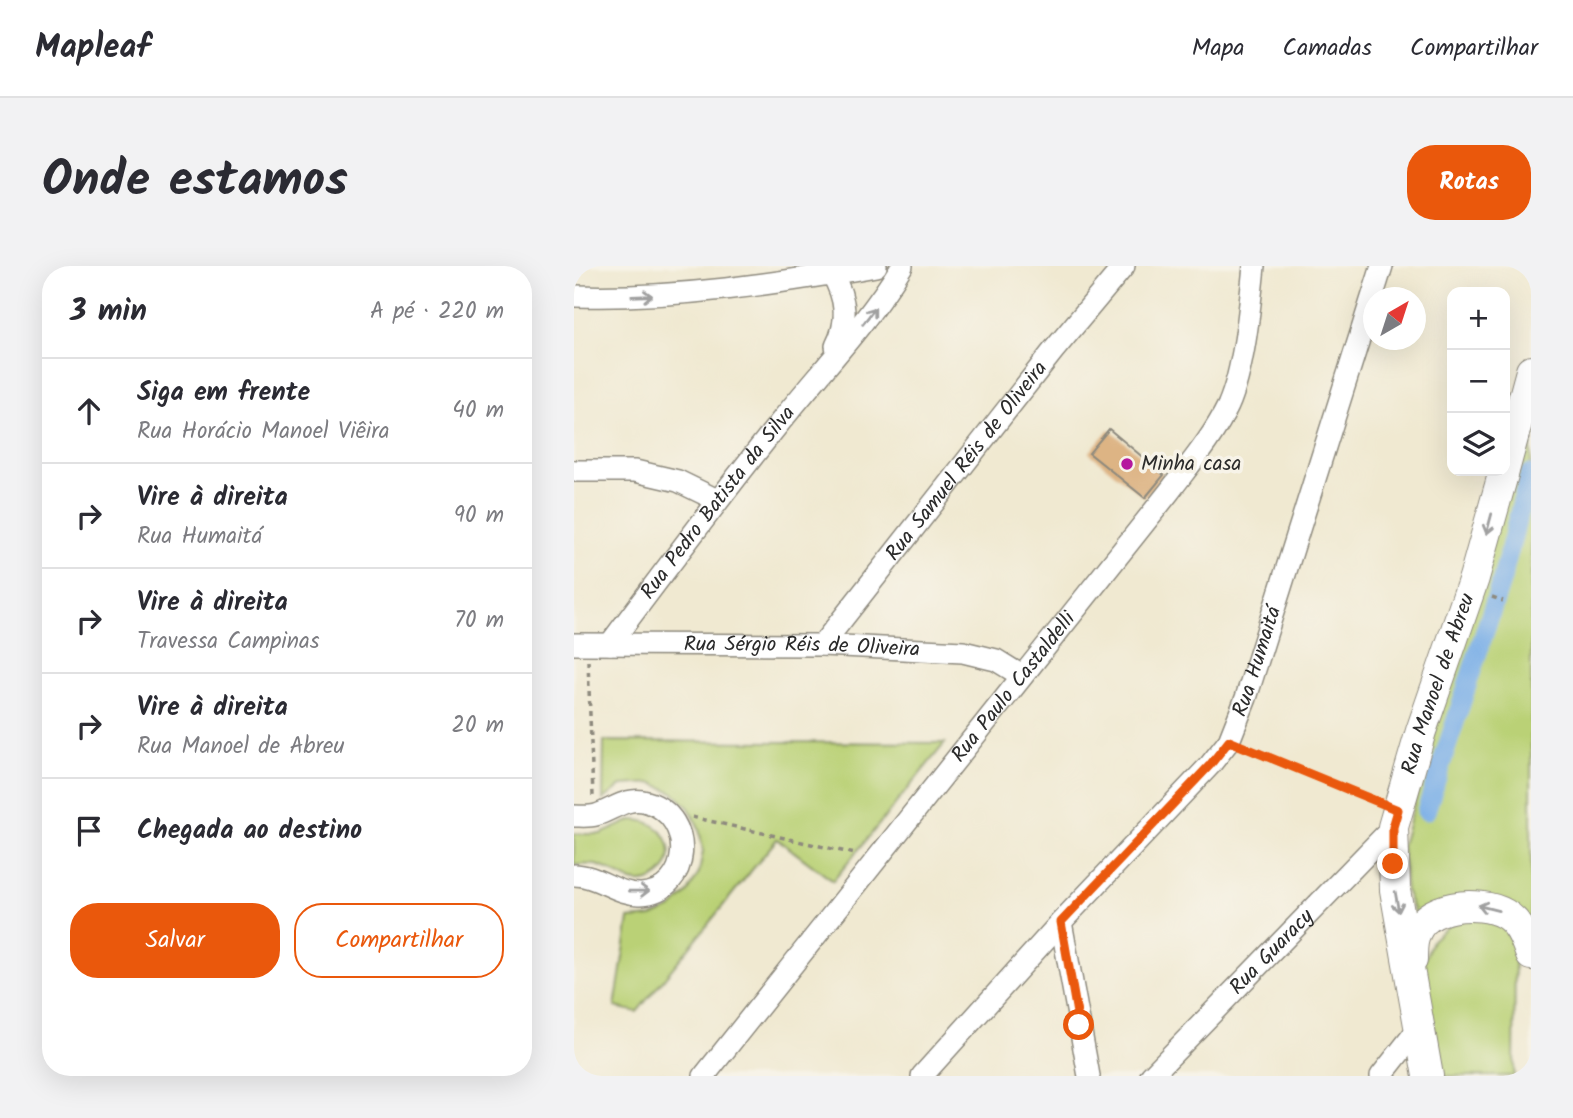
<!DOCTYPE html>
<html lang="pt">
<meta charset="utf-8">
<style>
:root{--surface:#fff;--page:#f2f2f3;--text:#2b2b33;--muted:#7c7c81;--line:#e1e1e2;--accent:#ea580c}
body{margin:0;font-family:Kalam,sans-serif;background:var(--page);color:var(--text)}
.controls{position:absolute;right:21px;top:21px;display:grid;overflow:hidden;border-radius:14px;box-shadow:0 7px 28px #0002}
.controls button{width:63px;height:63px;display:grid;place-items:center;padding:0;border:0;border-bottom:2px solid var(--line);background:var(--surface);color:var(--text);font:35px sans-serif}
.compass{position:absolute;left:789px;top:21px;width:63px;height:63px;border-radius:50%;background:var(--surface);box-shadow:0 7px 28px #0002;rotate:39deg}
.stop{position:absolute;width:21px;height:21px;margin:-16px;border:5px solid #ea580c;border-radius:50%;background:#fff}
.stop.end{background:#ea580c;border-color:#fff;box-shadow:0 2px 7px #0008}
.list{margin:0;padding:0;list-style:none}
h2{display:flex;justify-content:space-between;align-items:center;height:91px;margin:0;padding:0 28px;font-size:30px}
h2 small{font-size:23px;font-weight:400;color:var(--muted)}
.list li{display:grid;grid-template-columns:46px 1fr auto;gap:21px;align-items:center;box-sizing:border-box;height:105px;padding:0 28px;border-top:2px solid var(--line)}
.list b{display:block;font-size:26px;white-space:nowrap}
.list p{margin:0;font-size:23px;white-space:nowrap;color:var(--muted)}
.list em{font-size:23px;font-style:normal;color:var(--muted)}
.actions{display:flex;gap:14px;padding:21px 28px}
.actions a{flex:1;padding:16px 0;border:2px solid var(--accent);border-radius:28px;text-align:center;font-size:24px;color:var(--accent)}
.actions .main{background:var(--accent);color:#fff}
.icon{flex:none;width:38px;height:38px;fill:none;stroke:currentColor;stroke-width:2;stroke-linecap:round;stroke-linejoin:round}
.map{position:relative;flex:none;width:957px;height:810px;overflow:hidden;border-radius:28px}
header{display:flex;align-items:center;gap:42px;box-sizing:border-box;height:98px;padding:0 35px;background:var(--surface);border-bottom:2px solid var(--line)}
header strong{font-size:33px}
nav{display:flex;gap:38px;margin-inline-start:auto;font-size:24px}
.intro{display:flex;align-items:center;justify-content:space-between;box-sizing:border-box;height:168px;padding:0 42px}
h1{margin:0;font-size:49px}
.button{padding:18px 32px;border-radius:28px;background:var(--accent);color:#fff;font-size:24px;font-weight:700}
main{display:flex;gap:42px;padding:0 42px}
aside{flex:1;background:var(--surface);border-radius:28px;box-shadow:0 7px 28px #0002}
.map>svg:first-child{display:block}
</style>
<header>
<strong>Mapleaf</strong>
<nav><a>Mapa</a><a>Camadas</a><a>Compartilhar</a></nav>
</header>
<div class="intro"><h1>Onde estamos</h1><a class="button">Rotas</a></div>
<main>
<aside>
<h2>3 min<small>A pé · 220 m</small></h2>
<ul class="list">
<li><svg class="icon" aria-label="ahead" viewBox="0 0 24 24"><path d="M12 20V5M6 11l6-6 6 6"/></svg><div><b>Siga em frente</b><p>Rua Horácio Manoel Viêira</p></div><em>40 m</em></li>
<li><svg class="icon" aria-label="right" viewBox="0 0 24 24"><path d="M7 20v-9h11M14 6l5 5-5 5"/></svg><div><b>Vire à direita</b><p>Rua Humaitá</p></div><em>90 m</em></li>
<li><svg class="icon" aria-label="right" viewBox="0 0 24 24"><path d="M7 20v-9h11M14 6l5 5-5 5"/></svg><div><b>Vire à direita</b><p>Travessa Campinas</p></div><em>70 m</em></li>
<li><svg class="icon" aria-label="right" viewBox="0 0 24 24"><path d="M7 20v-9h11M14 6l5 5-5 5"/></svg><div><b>Vire à direita</b><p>Rua Manoel de Abreu</p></div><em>20 m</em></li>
<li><svg class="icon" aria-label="arrive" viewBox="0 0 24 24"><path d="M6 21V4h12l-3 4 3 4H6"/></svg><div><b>Chegada ao destino</b></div></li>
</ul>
<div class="actions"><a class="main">Salvar</a><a>Compartilhar</a></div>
</aside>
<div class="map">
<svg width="957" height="810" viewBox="0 0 957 810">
<rect width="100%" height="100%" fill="#f7f3e8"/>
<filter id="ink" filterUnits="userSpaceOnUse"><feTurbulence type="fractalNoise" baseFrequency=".0143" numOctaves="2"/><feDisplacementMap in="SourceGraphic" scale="14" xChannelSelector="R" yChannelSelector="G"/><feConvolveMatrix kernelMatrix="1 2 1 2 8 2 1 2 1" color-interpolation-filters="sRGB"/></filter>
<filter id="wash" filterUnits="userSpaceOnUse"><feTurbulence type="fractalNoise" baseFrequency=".00686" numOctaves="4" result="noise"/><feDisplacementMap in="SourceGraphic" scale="28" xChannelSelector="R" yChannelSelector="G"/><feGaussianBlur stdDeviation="1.57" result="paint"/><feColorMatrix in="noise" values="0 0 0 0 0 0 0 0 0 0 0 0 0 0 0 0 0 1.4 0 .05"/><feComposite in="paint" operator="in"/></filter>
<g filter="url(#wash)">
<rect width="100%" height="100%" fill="#f0e9d1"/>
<g fill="#bad176" stroke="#727e50" stroke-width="2">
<polygon points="957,130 957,672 940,647 841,648 832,627 828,579"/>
<polygon points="30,475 371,477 259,615 203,573 63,746 41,741 55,653 78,651 98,642 114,626 125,607 129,585 125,562 115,542 99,526 79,517 48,519 29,534"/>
<path d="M58,554C99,553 110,603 74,615C54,621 40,603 22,599C15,598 7,599 0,599V568H27Z"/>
<polygon points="897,648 926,657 941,679 940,810 869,810 848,701 858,674 874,660"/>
</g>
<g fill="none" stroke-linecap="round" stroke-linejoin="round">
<polyline stroke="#79aee7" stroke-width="19" points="852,545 928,313 955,208"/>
</g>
<g id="blocks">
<polygon fill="#ddb484" points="535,163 590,209 571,232 515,187"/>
</g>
</g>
<g filter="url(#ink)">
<use href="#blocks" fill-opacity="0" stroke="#8e8a7e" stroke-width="2"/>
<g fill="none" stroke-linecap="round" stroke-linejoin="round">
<g stroke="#8e8a7e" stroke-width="24">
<g id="minor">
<path d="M258,8C272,32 275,55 262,80"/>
<path d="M0,30C102,33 202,18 302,0"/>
<polyline points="0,205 61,205 104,215 143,234"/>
<path id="s1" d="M0,378L248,379L389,386L422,394L448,410"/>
<path id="s2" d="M36,378C92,303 148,228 207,155C248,104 294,56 328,0"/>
<path id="s3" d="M248,379L479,85L550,0"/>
<path d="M0,550C7,550 15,551 22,549C39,544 53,530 73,536C123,551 117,626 67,628C43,629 24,609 0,609"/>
<polyline points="487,656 515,810"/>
<path id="s4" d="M130,810L595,226C616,198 639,171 654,140C670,104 676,40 680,0"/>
<path id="s5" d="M348,810L487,656L636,499L655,475L672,432L808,0"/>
<path id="s6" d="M577,810L819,561"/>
<polyline points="807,810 844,763"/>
</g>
</g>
<g stroke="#8e8a7e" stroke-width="32">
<g id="secondary">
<polyline points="931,201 957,105"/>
<path d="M838,694C838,687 838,678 840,672C848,638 905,633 931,648C946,657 951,673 957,689"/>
<path id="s7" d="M854,810L821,624L819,561L847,465L900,312L930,205"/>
</g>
</g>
<g stroke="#8e8a7e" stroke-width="3.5" stroke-dasharray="5 5" stroke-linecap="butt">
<polyline points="918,331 929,335"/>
<polyline points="14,395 19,530"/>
<polyline points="670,482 802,536"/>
<polyline points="118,551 281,588"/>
</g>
<use href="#minor" stroke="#fff" stroke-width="21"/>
<use href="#secondary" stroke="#fff" stroke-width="30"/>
</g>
<defs><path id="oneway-shaft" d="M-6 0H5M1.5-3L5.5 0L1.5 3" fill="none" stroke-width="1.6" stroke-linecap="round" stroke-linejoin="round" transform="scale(1.75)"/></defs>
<g stroke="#a0a0a0">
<use href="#oneway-shaft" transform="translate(68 30) rotate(-2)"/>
<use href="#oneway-shaft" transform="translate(295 50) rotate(-53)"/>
<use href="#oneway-shaft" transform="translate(915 258) rotate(105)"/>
<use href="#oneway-shaft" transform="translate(65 625) rotate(-1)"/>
<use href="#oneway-shaft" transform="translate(823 636) rotate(80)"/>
<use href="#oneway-shaft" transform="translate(914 642) rotate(-166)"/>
</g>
</g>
<g fill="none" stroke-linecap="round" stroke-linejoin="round" filter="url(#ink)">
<polyline stroke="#ea580c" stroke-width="9" points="505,759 487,656 636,499 655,475 824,544 819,561 819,598"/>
</g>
<circle fill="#b5179e" stroke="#f7f3e8" stroke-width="2.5" cx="553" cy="198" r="7"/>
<g text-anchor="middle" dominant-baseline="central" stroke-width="7" stroke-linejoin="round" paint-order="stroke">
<g font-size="21" fill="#2b2b2b" stroke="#f7f3e8">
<text stroke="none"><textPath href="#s3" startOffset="234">Rua Samuel Réis de Oliveira</textPath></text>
<text stroke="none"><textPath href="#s2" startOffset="178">Rua Pedro Batista da Silva</textPath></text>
<text stroke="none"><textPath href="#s1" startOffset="228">Rua Sérgio Réis de Oliveira</textPath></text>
<text stroke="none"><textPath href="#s5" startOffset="539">Rua Humaitá</textPath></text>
<text stroke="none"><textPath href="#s7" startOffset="402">Rua Manoel de Abreu</textPath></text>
<text stroke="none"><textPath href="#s4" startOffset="497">Rua Paulo Castaldelli</textPath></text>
<text stroke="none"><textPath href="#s6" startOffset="173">Rua Guaracy</textPath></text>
</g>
<g font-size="21" fill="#2b2b2b" stroke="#f7f3e8" text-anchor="start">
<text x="567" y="198">Minha casa</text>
</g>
</g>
</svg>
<div class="controls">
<button>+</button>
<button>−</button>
<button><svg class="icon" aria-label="layers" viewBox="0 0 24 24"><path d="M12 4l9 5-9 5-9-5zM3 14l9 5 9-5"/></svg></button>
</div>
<svg class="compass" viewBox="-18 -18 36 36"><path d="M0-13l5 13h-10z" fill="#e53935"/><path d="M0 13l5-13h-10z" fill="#7c7c81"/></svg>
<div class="stop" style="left:505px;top:759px"></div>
<div class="stop end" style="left:819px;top:598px"></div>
</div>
</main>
